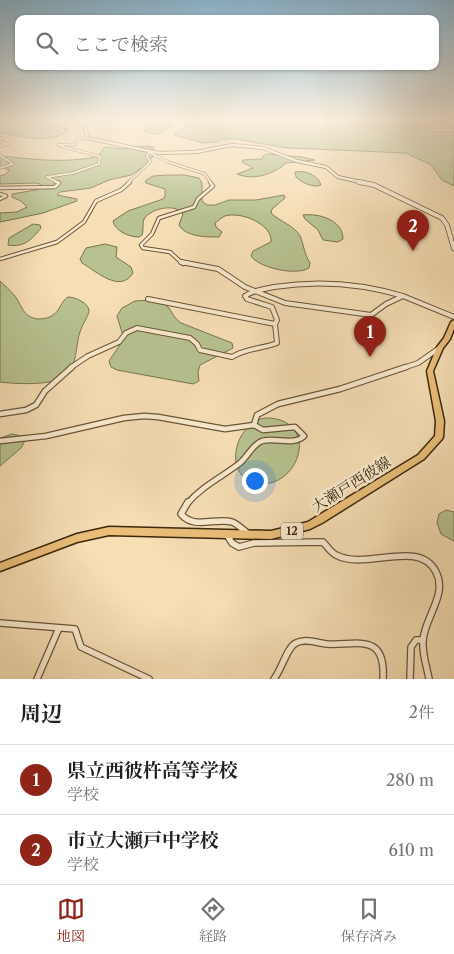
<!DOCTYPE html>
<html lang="ja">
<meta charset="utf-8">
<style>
:root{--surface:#fff;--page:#f6f6f6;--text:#202124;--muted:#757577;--line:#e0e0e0;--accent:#8f2418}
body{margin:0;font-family:"Libre Caslon Text","Noto Serif JP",serif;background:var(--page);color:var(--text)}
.you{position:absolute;left:254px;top:480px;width:18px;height:18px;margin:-12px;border:4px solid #fff;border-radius:50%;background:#1a73e8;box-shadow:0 0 0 8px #1a73e833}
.badge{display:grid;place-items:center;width:32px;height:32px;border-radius:50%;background:var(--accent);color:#fff;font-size:16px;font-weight:700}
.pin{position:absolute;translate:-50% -41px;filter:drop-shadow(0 1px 2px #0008)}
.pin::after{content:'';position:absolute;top:26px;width:18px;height:15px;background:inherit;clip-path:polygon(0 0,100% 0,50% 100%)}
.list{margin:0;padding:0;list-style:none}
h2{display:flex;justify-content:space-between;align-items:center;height:65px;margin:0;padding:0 20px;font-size:21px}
h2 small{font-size:16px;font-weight:400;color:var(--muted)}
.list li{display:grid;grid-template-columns:32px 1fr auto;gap:15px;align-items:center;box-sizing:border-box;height:70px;padding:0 20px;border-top:1px solid var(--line)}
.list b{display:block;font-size:19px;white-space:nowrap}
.list p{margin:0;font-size:16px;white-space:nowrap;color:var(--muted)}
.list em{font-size:16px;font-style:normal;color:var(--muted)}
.icon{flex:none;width:28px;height:28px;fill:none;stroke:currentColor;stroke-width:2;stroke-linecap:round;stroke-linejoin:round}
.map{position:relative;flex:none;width:454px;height:679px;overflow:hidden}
.search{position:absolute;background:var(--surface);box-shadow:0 1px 4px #0004;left:15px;right:15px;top:15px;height:55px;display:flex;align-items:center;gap:12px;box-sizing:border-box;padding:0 18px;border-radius:10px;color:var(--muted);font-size:19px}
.sheet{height:205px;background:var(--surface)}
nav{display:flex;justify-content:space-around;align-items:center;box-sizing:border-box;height:70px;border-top:1px solid var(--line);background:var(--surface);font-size:14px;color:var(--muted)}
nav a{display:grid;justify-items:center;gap:2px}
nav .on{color:var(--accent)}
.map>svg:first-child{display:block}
</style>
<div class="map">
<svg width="454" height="679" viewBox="0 0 454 679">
<rect width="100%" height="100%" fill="#f6deb5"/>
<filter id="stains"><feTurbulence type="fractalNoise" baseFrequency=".004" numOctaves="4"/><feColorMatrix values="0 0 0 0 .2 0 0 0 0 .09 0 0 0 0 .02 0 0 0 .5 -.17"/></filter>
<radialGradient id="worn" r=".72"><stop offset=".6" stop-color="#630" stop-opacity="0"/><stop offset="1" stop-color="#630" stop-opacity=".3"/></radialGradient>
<g fill="#b8c291" stroke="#79744f">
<path d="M0,120H54L52,124L68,130C52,145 20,136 0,133Z"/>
<path d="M213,120H454V186L442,180L431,165L406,153L287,148L235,139H221L216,142L203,143L174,135C184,124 198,126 211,122Z"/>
<path d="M163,122L173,124C162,133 160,137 144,131L148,126Z"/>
<path d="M147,146L153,147L156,152L145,166L131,175L109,180L91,188L60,192L57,195L77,199V201L43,213L0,222V213L17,212L27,207L21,201L12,197V194L36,190L42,187L40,184L35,183L0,184V176L6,174L9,170L0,166V156C34,159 65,164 99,156L103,149L106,147L122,149Z"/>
<path d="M267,154L302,157L315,160L286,163C274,174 254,181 237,174L253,168L242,162L243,160L262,159L263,156Z"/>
<path d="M295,172C305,170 318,175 321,185C314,188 302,183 296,177Z"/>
<path d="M167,175H184L199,178L202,183V201L207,205H215L229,200H256L284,195L285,198L272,209L271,213C279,221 295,226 300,236C304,245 304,254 310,263L309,268C296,276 259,268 251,256L253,251L271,242C273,224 240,211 225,216C221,218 218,221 215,223L216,227L222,232L219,237C206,237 186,237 179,225L183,214C176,203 151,208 144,219C142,223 144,230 142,235L139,237C129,237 115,231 113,221L128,211L163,199L165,196V189L146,183L145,181L153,176Z"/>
<path d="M303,215C319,213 343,220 343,239L338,242L323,240L318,230L305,219Z"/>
<path d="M33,224L40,225L41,228C32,239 24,248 8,245L9,238Z"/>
<path d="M105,244L117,247L116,257L131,267L133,273C120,294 96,271 82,263L80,259L86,248Z"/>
<path d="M0,281C5,286 10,290 14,295C23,306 22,317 38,319C44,319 49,318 53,315C60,311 61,301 68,297C75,297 89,303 89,311C89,315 81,327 80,332C75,347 78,365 65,376C53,386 15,384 0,382Z"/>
<path d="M135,301C146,300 161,299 169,308C173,314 175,319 181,323L232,343L233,348L200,365L198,372L199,381L193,384L117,370L111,367L109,361L124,339L117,316L122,308Z"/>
<path d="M270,418C322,423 297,491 257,483C224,477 233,431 258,420C262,418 266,418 270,418Z"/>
<polygon points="12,434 27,437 21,448 0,466 0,438"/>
<polygon points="446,510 454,512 454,541 441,534 437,523 439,514"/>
</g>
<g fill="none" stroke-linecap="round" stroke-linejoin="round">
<polyline stroke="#768071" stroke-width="1" points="401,123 454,124"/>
<g stroke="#695537" stroke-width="3">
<g id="minor-far4">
<polyline points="0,121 6,123 0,125"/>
<polyline points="433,130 454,130"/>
<polyline points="0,135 7,135 0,140"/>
<polyline points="0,142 9,144 0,146"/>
<polyline points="0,155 13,164 0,168"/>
<path d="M59,183L47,177L73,173L99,164L100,157C86,151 72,151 58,145L76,144L77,139L87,138"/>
<polyline points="128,183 149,163 150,161 147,156 149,152 168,162 205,174 211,183"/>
</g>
</g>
<g stroke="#695537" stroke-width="4.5">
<g id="minor-far3">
<polyline points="0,188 55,187 59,183 56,182"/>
<polyline points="0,194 6,196 0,199"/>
<polyline points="0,259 57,242 84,222 96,201 121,190 130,182"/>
<polyline points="183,264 170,252 143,248 141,245 152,234 159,218 194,207 198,199 213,186 210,182"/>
</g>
</g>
<g stroke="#695537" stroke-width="6">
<g id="minor-far2">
<polyline points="181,262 218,269 245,287 285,303 371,315 386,304 403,296 454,317"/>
<polyline points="148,299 275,324"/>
<path d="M70,368L88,356L119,342L126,333L137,328L190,338L197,344L200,350L232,357C246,348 262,349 277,343L275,324L277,320L272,307L247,299L245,296C253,290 265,289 274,287C318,280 360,283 403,296"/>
<polyline points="403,368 418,363 438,349"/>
</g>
</g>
<g stroke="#695537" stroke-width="7">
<g id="minor-far1">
<polyline points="0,414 26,410 36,405 45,391 72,367"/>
<polyline points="254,425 257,415 278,404 340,389 406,367"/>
<path d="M0,441L46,436L124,418L144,416L158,417L225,429L254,425L263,430L295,427L304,436C294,446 275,437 262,441C252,445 248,456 240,463C222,477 202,486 187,504"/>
</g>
</g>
<g stroke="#695537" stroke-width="8">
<g id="minor">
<path d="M188,502L181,514C194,530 216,517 232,522C238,524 244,531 249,534"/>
<path d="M227,535L232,543L239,547L254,543L323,542C327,546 331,553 336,555C366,571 419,538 436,572C448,595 424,618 423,641C422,654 427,667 429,679"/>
<polyline points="0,623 75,629 81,647 149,679"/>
<polyline points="37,679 59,628"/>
<path d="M274,679C282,669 287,647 296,643C305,638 317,643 327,644C355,646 386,631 383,679"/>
<polyline points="410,679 411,647 416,640 423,640"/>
</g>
</g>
<g stroke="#695537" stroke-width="4">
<polyline id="tertiary-far1" points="79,120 86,129 87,138 159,153 196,152 232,145 263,148 297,161 326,167 338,177 365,183"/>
</g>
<g stroke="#695537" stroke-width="5.5">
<polyline id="tertiary" points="359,182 374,185 442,218 447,225 454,249"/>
</g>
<g stroke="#3a270d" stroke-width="3">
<polygon id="primary" points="454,320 454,329 450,339 443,348 433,371 444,421 443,437 442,439 424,459 322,523 310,529 271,539 109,535 77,542 0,571 0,563 77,534 109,527 271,531 308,522 316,517 418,455 435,436 436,421 427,371 437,347 444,338 451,322"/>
</g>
<use href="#minor-far4" stroke="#f9eacf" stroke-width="2"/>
<use href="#minor-far3" stroke="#f9eacf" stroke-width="2.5"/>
<use href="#minor-far2" stroke="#f9eacf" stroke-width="4"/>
<use href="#minor-far1" stroke="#f9eacf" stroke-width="4.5"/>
<use href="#minor" stroke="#f9eacf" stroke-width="5.5"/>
<use href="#tertiary-far1" stroke="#f9eacf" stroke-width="2.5"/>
<use href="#tertiary" stroke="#f9eacf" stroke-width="4"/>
<use href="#primary" fill="#ebbf7a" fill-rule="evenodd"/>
</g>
<linearGradient id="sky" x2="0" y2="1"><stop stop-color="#8ab7d3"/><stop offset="0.56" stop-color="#fbf0de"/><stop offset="1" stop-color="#fbf0de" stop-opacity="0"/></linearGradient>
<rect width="454" height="215" fill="url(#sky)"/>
<g text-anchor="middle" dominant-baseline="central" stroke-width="5" stroke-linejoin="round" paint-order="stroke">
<rect fill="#f9eacf" stroke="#736247" stroke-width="1" x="281" y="522.5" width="22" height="17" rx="4"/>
<g font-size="11" font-weight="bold" fill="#3a270d">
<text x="292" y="531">12</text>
</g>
<g font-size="15" fill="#3a270d" stroke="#f9eacf">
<text transform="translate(351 484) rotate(-32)">大瀬戸西彼線</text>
</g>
</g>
<rect width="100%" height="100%" filter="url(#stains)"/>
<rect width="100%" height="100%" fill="url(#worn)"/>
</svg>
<div class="you"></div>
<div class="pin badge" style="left:370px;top:357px">1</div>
<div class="pin badge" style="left:413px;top:251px">2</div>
<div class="search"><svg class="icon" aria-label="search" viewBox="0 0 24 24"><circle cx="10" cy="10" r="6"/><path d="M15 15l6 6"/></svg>ここで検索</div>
</div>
<section class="sheet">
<h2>周辺<small>2件</small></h2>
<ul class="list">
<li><span class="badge">1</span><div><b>県立西彼杵高等学校</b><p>学校</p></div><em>280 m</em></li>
<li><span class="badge">2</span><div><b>市立大瀬戸中学校</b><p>学校</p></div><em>610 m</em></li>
</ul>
</section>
<nav>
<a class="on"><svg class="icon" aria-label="map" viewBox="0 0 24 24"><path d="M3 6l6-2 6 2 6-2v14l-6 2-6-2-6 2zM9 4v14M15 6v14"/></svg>地図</a>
<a><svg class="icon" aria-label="directions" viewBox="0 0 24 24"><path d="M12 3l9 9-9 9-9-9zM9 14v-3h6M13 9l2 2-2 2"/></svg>経路</a>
<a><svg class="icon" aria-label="saved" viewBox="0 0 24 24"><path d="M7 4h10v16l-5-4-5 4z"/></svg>保存済み</a>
</nav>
